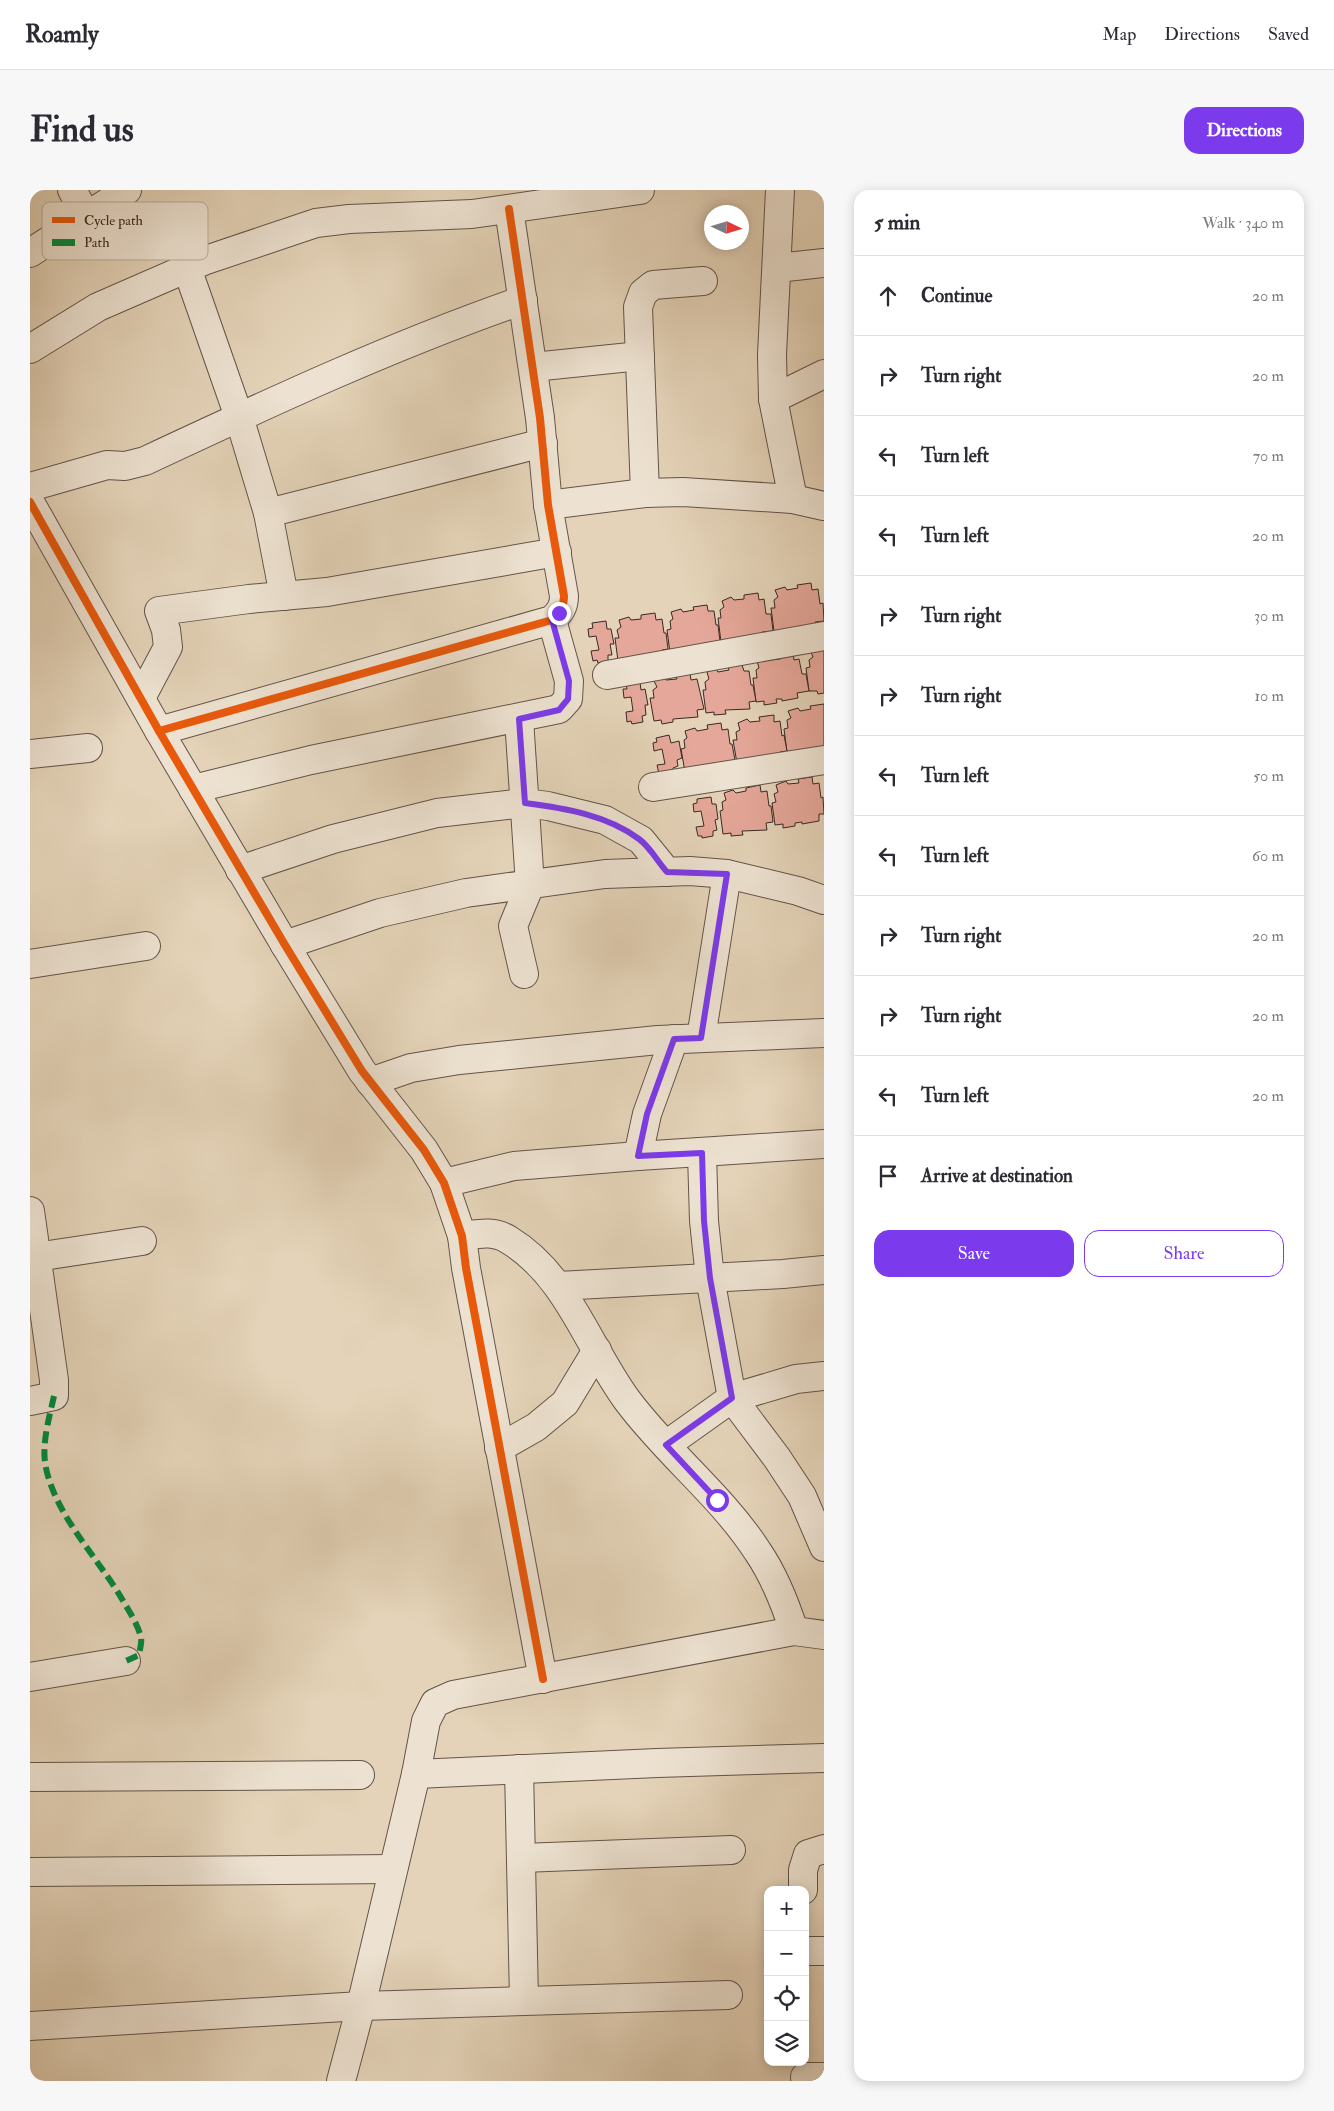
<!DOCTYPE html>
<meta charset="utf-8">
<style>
:root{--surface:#fff;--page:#f7f7f7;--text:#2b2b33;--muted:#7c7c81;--line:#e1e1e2;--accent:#7c3aed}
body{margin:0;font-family:"IM FELL Double Pica",serif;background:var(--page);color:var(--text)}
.controls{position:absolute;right:15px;bottom:15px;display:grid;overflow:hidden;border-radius:10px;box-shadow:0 2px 12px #0003}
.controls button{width:45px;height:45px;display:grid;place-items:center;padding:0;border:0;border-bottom:1px solid var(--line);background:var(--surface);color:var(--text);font:25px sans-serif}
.compass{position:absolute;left:674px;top:15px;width:45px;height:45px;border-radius:50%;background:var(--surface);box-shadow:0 2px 12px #0003;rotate:94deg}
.stop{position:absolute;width:15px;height:15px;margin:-11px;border:4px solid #7c3aed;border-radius:50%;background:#fff}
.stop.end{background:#7c3aed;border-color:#fff;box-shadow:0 1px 5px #0008}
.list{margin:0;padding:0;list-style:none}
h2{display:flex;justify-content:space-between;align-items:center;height:65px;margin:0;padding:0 20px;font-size:21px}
h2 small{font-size:16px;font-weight:400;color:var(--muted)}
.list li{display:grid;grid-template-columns:32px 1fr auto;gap:15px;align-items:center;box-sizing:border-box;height:80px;padding:0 20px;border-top:1px solid var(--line)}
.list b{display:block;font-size:19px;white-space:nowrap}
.list em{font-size:16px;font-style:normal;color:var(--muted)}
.actions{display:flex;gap:10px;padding:15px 20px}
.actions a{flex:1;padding:11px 0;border:1px solid var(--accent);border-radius:15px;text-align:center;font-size:18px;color:var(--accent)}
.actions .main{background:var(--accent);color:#fff}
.icon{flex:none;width:28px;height:28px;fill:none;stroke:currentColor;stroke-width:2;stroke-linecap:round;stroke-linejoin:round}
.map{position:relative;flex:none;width:794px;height:1891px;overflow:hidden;border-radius:15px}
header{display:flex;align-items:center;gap:30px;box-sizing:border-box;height:70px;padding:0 25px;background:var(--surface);border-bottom:1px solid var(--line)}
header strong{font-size:24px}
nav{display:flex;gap:28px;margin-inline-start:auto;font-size:18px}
.intro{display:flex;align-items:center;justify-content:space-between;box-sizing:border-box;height:120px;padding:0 30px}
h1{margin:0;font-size:35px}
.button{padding:12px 22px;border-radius:15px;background:var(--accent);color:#fff;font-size:18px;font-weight:700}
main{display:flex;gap:30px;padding:0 30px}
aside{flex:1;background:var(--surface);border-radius:15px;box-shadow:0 2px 12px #0003}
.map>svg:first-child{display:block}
</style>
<header>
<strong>Roamly</strong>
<nav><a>Map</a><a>Directions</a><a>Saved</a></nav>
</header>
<div class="intro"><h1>Find us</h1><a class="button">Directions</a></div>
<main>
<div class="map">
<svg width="794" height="1891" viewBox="0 0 794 1891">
<rect width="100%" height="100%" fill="#e4d3b8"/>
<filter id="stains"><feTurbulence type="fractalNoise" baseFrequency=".004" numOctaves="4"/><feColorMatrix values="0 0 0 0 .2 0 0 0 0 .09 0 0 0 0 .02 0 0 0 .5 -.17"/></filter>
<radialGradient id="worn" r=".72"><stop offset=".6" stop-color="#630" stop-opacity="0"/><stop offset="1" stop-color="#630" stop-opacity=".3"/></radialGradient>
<g fill="#e5a799" stroke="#392a24">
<polygon points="781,393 782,400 788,399 790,414 793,413 794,431 785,432 786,438 744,441 741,418 745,418 744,410 748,407 745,400 755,397 757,400 768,398 767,395"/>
<polygon points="728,403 729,410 734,409 736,424 741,424 743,441 732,442 732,448 691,452 688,428 691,428 690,420 694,417 692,411 701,407 704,410 714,409 714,405"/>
<polygon points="677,415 678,421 684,421 686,435 688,435 690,451 684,452 685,459 640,463 637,440 641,439 640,431 643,429 641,422 651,419 653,422 664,420 663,417"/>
<polygon points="625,423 626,430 632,429 634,443 636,443 638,459 632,460 632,467 588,471 585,448 589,448 587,440 591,437 589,430 599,427 601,430 611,429 611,425"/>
<polygon points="576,431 577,439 581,439 584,454 580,454 582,465 578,465 578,471 568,473 567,470 563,471 561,461 569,460 566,446 559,447 558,439 563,438 562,433"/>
<polygon points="780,460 794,460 794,503 788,504 787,501 779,501 776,478 780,477 779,470 783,467"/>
<polygon points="763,463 764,470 769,469 772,484 776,484 779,501 767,503 768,508 752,511 752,509 746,509 747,513 734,515 734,511 726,512 723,488 727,488 726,480 729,478 727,471 737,467 739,470 750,469 749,465"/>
<polygon points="712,475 714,481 719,481 721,495 723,495 726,511 719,512 720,519 695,520 696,524 684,525 684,522 676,523 673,500 676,500 675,492 679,489 677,482 686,479 688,482 699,480 698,477"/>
<polygon points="660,483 661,490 667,489 674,519 667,520 668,527 643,529 643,532 632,534 631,530 624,531 620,508 624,508 623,500 627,497 624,491 634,487 636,490 647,489 646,485"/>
<polygon points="610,492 611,500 615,499 618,515 615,515 616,525 612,526 613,532 602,534 601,531 597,532 596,522 603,521 601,507 594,508 593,499 597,499 596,494"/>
<polygon points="794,514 794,559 757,562 754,539 758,538 757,530 761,528 758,521 768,518 770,521 781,519 780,516"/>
<polygon points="744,525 744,532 750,531 752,546 754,545 757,561 750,562 751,569 707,573 703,550 707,550 706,542 710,540 708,533 717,529 720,532 730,531 729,527"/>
<polygon points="691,533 692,540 698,539 700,554 702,554 705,570 698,571 699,577 655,582 651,559 655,558 654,550 657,548 655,541 665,538 667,541 678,539 677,535"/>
<polygon points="639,545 641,553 649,551 652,568 647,570 648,576 643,578 644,584 629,584 627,575 635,574 632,559 624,561 623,553 627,552 626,548"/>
<polygon points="782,587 783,594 789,593 791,608 793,607 794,624 789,624 789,631 772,634 772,632 765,633 765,636 753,638 753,634 745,635 742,613 746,612 744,604 748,602 746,595 756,591 758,594 769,593 768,589"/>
<polygon points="730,595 731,602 737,601 739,616 741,616 743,632 736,633 737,640 712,641 713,645 701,646 701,643 693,644 690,621 693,620 692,612 696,610 694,603 703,600 706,603 716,601 716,598"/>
<polygon points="681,607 682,614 686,614 688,629 685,630 687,640 683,641 683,646 672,648 672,646 668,646 666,637 674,636 671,621 664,622 663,614 667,613 667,609"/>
</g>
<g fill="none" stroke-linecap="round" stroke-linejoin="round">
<g stroke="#645449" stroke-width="30">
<g id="minor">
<polyline points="42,0 56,25"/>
<polyline points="750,0 742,165 743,209 763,309"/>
<polyline points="0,63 97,0"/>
<polyline points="157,78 209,227 238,323 254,406"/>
<polyline points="747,78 794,73"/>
<polyline points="0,159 68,117 176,70 286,33 319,29 442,24 610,0"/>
<polyline points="503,177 610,166"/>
<polyline points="743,209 794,184"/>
<path d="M0,297L77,275L95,276L115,271C239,213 363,155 493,110"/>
<polyline points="615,303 608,117 613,103 623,95 673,91"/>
<polyline points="0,312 129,541 255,755 332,881 394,960 414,993 432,1046 436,1078 513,1489"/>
<polyline points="518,315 615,303 653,302 763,309 794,316"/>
<polyline points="238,323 513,253"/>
<polyline points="577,485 794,446"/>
<polyline points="111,508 138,457 136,440 129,421 219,409 297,402 527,362"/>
<polyline points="489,529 500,695 483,736 494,784"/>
<path d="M129,541L522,430C530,422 534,417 534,406L518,315L510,228L479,19"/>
<polyline points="0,564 58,558"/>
<polyline points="623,597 794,570"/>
<polyline points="163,599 281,570 529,519 538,509 539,491 522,430"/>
<polyline points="210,680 303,649 407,623 495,613 518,616 575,630 611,650 637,682"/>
<polyline points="255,755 350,723 436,703 575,684 660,681 697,684 768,701 794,710"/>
<polyline points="0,774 116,756"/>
<polyline points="671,848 697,684"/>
<polyline points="340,892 381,878 429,870 628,850 794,843"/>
<polyline points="672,963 674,1031 680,1088 702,1208 747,1268 772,1306 794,1357"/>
<polyline points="608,966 617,924 644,849"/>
<polyline points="414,993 484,976 608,966 794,954"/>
<polyline points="0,1021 24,1190 24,1206 0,1211"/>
<path d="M432,1046C448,1044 464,1040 479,1050C538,1086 558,1157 597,1210C637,1264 692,1306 728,1362C745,1387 755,1413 764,1441"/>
<polyline points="0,1068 112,1051"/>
<polyline points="528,1096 753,1084 794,1080"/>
<polyline points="636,1255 702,1208 766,1189 794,1186"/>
<polyline points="469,1258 506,1237 535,1213 567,1160"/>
<polyline points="0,1487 96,1471"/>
<polyline points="489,1579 494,1810"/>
<polyline points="386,1584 627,1573 794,1568"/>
<polyline points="0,1587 330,1585"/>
<polyline points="492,1668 701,1660"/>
<polyline points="0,1682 363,1679"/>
<polyline points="773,1700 773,1680 778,1664 794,1659"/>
<polyline points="775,1761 794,1761"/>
<polyline points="0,1836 331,1816 698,1805"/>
<polyline points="775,1887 794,1887"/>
<polyline points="311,1891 331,1816 386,1584 396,1531 405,1513 423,1505 764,1441 794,1445"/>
</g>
</g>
<use href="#minor" stroke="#ede2d1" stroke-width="28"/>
<path stroke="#00873e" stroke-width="6" stroke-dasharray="12 6" stroke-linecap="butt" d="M24,1206C19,1229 11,1255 16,1278C26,1326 68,1368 92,1409C99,1421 107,1433 111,1447C112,1452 110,1459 109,1465L96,1471"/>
<g stroke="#ede2d1" stroke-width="11">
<g id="cycleway">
<polyline points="0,312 129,541 255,755 332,881 394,960 414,993 432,1046 436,1078 513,1489"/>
<path d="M129,541L522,430C530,422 534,417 534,406L518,315L510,228L479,19"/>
</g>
</g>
<use href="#cycleway" stroke="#e8590c" stroke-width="8"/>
</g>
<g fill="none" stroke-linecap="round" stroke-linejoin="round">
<path stroke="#7c3aed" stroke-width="6" d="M529,423L522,430L539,491L538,509L529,520L489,529L495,613C534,618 577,625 609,649C620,657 628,672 637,682L697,684L671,848L644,849L617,924L608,966L672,963L674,1031L680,1088L702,1208L636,1255L687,1310"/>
</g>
<rect x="12" y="12" width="166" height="58" rx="8" fill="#ede2d1" stroke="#b7ab9d" stroke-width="1"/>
<rect x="22" y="27" width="23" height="6" fill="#e8590c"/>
<rect x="22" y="49" width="23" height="7" fill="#00873e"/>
<g font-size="14" fill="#392a24">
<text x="54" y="35">Cycle path</text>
<text x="54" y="57">Path</text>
</g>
<rect width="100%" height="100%" filter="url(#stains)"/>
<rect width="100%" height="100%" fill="url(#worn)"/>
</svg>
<div class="controls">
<button>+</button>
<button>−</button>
<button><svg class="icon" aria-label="locate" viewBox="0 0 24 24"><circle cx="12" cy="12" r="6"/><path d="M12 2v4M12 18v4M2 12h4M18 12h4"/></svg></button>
<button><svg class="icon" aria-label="layers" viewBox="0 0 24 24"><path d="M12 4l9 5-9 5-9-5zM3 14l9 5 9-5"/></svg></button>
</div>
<svg class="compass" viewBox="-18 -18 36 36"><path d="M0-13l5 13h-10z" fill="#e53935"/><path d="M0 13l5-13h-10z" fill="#7c7c81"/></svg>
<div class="stop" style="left:687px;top:1310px"></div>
<div class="stop end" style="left:529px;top:423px"></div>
</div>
<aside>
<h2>5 min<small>Walk · 340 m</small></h2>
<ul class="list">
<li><svg class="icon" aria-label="ahead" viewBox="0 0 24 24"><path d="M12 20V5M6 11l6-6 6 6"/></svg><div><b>Continue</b></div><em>20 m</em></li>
<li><svg class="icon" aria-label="right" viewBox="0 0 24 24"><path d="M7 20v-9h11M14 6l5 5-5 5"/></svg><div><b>Turn right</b></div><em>20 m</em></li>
<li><svg class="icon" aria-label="left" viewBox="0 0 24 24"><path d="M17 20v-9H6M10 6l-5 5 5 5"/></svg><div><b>Turn left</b></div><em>70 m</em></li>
<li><svg class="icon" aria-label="left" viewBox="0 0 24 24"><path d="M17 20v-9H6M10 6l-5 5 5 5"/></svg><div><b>Turn left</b></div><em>20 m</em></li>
<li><svg class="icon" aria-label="right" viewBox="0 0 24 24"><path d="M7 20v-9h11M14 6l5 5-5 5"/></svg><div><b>Turn right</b></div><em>30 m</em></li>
<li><svg class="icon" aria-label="right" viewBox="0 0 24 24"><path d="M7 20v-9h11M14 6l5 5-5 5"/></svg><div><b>Turn right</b></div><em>10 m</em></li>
<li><svg class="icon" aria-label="left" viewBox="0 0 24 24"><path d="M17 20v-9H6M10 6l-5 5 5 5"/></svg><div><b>Turn left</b></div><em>50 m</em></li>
<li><svg class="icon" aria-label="left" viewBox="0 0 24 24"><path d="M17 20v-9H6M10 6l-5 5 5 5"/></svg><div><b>Turn left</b></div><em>60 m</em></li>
<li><svg class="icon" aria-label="right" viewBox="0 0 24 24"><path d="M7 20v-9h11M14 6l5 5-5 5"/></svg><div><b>Turn right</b></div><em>20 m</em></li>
<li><svg class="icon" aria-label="right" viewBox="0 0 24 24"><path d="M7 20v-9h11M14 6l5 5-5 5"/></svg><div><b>Turn right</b></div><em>20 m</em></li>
<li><svg class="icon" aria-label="left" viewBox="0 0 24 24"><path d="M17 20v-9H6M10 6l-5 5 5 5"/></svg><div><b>Turn left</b></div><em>20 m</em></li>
<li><svg class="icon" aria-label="arrive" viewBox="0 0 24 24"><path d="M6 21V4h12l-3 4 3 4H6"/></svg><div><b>Arrive at destination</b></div></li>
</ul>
<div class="actions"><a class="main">Save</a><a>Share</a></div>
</aside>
</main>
